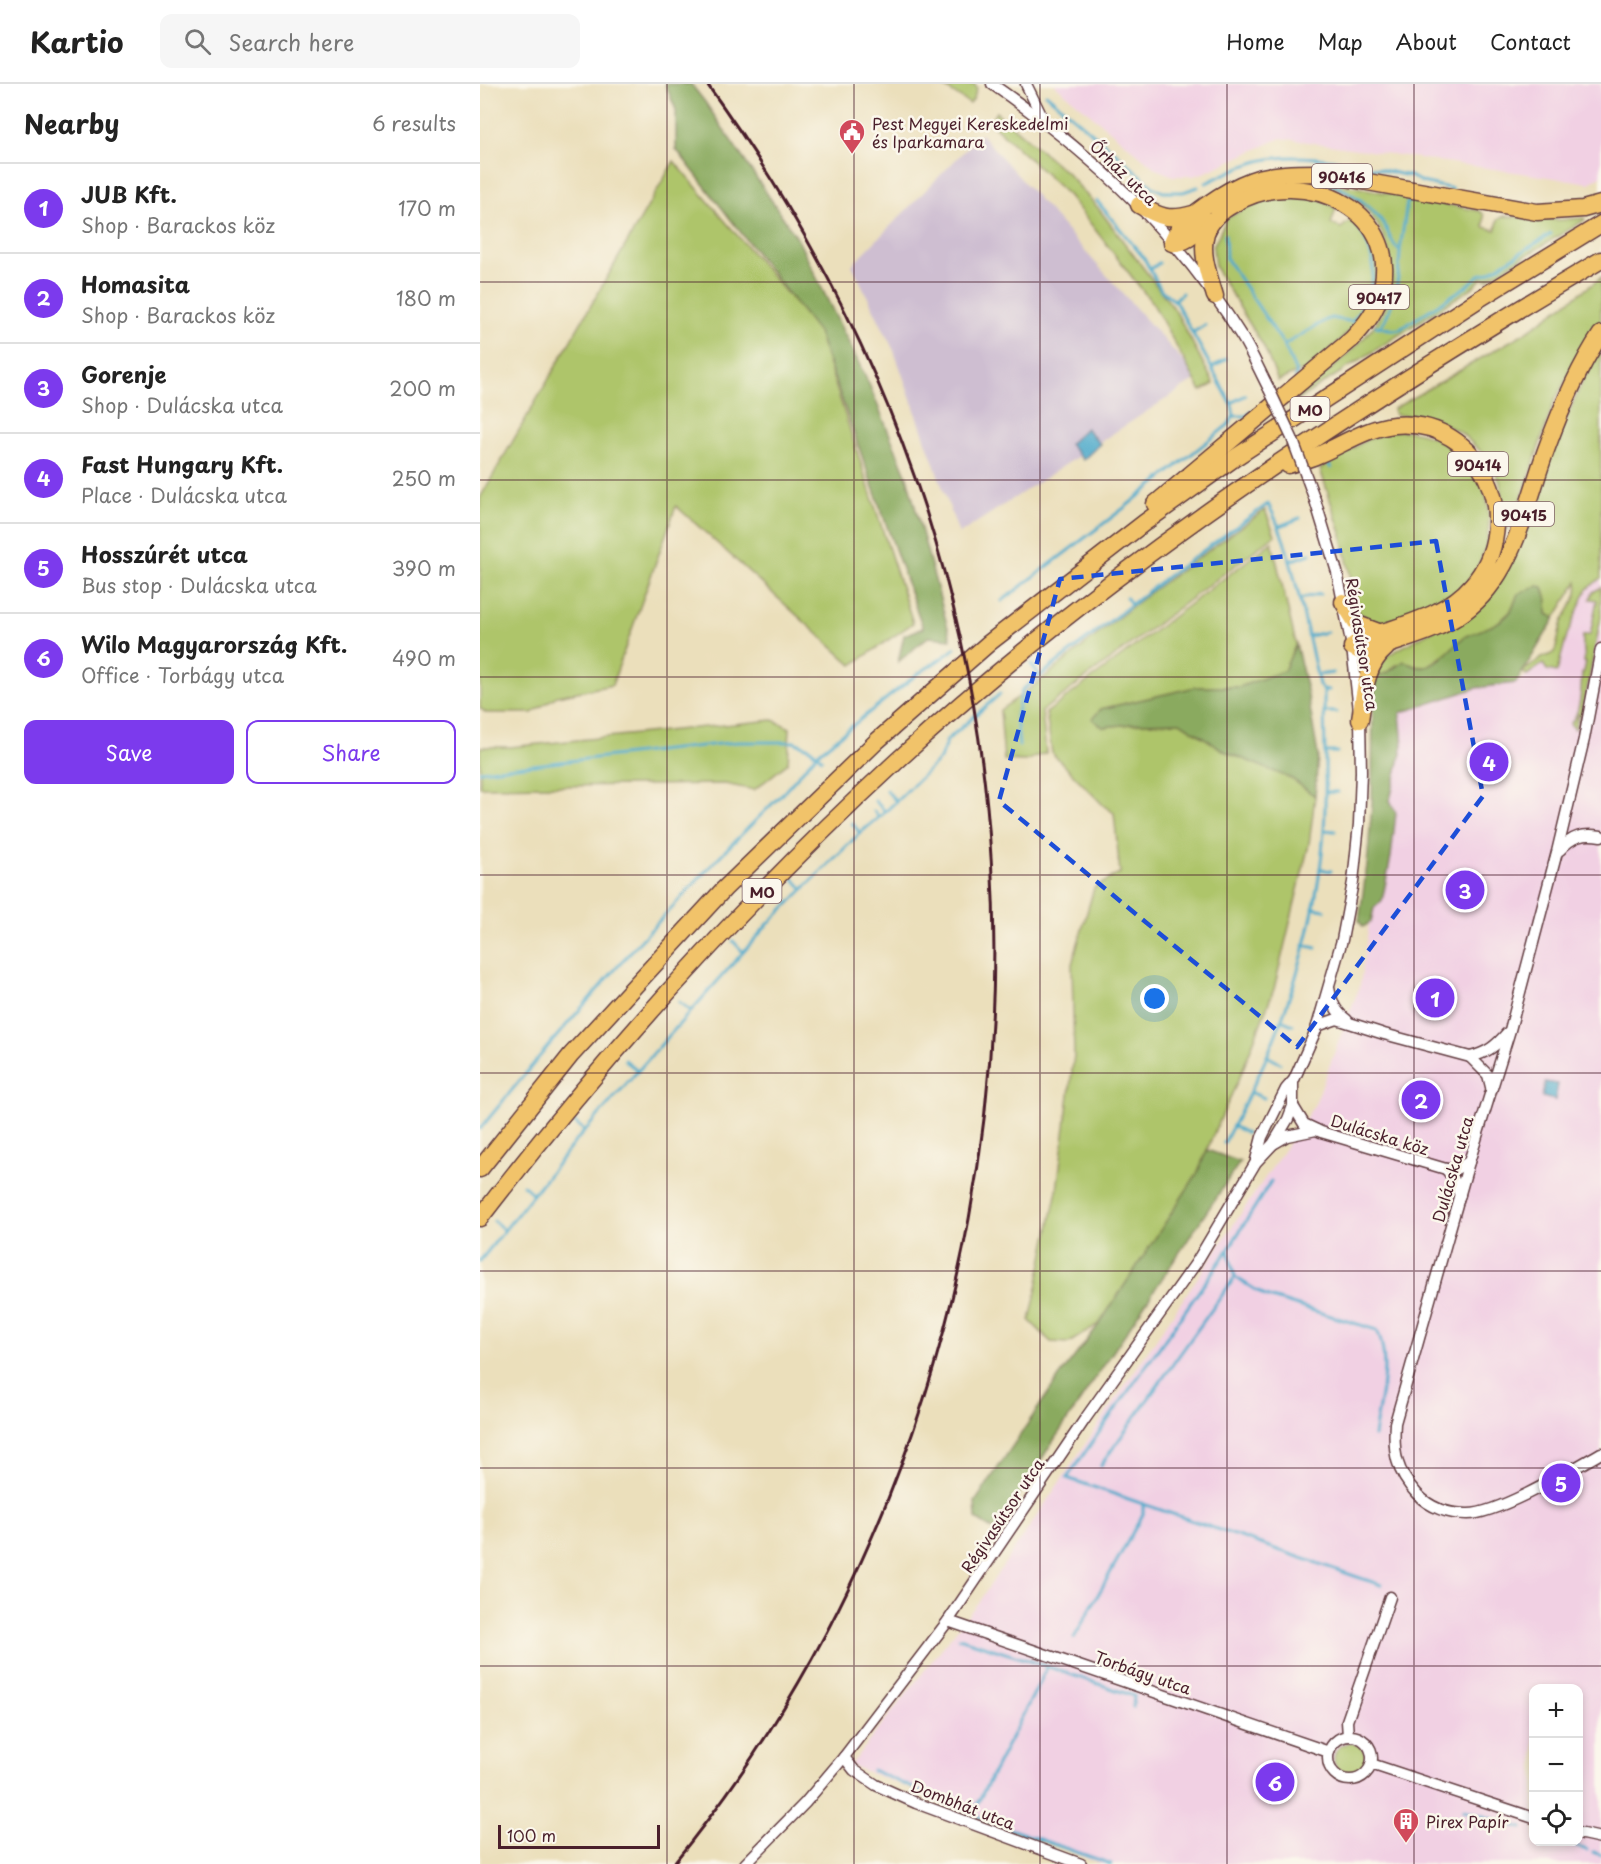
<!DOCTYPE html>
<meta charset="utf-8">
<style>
:root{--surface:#fff;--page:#f6f6f6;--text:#222;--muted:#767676;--line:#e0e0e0;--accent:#7c3aed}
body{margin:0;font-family:"Playpen Sans",sans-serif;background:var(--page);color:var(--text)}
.controls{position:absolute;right:18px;bottom:18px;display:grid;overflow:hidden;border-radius:12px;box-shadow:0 3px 9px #0003}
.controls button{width:54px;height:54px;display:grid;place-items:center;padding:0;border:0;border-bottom:2px solid var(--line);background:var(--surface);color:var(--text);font:30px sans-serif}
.scale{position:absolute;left:18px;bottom:15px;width:162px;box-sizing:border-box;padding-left:6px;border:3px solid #4a1f2b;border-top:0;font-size:16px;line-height:21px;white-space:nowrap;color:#4a1f2b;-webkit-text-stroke:4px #fbf7ec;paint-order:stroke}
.you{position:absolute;left:675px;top:915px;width:21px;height:21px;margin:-15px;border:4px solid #fff;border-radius:50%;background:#1a73e8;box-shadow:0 0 0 9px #1a73e833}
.badge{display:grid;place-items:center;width:39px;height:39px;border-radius:50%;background:var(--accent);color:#fff;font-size:20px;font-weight:700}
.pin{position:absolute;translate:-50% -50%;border:3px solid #fff;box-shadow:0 2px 6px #0006}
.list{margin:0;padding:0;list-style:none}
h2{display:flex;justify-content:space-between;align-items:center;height:78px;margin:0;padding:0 24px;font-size:26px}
h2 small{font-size:20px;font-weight:400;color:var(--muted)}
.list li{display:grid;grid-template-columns:39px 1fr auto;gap:18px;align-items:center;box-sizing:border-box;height:90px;padding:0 24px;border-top:2px solid var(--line)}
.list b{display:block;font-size:22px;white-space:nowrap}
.list p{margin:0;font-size:20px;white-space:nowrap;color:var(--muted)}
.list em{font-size:20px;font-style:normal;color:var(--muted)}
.actions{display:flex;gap:12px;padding:18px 24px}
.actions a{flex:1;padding:14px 0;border:2px solid var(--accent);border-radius:12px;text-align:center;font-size:21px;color:var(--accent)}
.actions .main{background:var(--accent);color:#fff}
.icon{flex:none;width:33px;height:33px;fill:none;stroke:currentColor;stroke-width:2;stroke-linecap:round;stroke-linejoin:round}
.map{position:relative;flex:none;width:1121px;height:1780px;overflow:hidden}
header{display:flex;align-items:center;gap:36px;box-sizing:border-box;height:84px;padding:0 30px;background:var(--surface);border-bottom:2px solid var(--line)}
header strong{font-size:28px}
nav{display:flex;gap:33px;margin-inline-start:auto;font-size:21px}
.search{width:420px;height:54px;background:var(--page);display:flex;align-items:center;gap:15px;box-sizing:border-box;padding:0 21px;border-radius:12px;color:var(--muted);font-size:22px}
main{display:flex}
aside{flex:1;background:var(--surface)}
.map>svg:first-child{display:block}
</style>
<header>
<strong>Kartio</strong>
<div class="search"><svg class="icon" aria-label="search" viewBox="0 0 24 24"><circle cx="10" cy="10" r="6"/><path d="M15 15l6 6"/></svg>Search here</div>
<nav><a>Home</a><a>Map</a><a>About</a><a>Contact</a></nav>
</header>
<main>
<aside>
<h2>Nearby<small>6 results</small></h2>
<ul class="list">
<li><span class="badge">1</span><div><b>JUB Kft.</b><p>Shop · Barackos köz</p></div><em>170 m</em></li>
<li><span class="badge">2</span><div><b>Homasita</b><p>Shop · Barackos köz</p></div><em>180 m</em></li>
<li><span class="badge">3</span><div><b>Gorenje</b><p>Shop · Dulácska utca</p></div><em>200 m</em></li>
<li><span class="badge">4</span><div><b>Fast Hungary Kft.</b><p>Place · Dulácska utca</p></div><em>250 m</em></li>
<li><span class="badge">5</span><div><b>Hosszúrét utca</b><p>Bus stop · Dulácska utca</p></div><em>390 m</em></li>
<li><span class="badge">6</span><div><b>Wilo Magyarország Kft.</b><p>Office · Torbágy utca</p></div><em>490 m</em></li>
</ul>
<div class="actions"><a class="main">Save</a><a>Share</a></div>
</aside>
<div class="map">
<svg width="1121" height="1780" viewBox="0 0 1121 1780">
<rect width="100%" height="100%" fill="#fbf7ec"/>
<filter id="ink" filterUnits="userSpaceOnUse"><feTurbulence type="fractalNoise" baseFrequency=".0167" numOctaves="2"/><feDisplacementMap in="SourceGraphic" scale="12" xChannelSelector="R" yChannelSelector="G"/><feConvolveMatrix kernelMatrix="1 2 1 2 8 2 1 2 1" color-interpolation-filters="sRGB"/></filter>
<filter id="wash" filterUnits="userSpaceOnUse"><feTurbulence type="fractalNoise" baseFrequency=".008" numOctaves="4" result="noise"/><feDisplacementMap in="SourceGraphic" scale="24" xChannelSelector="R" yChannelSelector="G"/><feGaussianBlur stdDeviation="1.35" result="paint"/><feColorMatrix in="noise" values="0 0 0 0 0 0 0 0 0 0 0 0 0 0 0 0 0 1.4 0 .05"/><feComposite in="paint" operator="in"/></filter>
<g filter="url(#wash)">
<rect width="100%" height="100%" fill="#ebdfbb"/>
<g fill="#f1d0e3" fill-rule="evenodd">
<polygon points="574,0 1121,0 1121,92 1109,99 801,54 726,88 714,92 693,92 676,85"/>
<path d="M1121,494V1780H621L370,1681L500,1516L835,1020L880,901L920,629L996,604L1036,599L1063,580L1077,588L1087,551L1107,505ZM1054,1604H1098V1758H1054Z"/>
</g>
<polygon fill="#cebed1" points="501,50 718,294 479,450 414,267 372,181"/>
<g fill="#aec56a" stroke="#7c724a" stroke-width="1.5">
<polygon points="460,0 494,0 497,4 494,14 490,20"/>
<polygon points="516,28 587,89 618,124 695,226 734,300 721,307 673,220 589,112 510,38"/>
<polygon points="194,77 337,245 433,539 372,581 196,422 132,601 77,612 52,629 6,629 0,624 0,414"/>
<path d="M844,97L1000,127L1004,131V143L1016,146L1018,136L1024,132L1079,136L1104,134L1105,136L1007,195L1002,194L992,204L816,317L815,315C843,291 877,267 898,236C923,199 911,148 880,119C870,109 856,105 843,100Z"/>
<path d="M798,112L835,113L856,124L851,140L861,144L872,135L874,136C880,142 888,150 891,158C918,216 861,255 824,288L820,287L798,297L784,263L735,183L733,163L747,134L768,123Z"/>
<polygon points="1121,194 1121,237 1101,267 1073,320 1045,405 1031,442 1026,447 1020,398 1010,376 980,348 946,333 915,331 913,325 1046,248"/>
<path d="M1121,265V494L1107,505L1087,551L1077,588L1067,586L1063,580L1047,591L1042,588L1062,574L1074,569C1078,560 1078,554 1080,545C1083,528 1101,516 1097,498L1075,534L1067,530V516L1038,510L1030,528L1017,539L1000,548L985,553L973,565L946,583L916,581L907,589L895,593L900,582L908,571L1004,518L1106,290Z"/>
<path d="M912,347C920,347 928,346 935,348C945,349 970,360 977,366C1016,396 1019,462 987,498C968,520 925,533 897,540L878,529L862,452L840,385L888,355Z"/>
<polygon points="785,426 795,451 562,627 566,669 545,677 524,676 520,626 555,601 669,509"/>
<polygon points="792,458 816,560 804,587 759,603 716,603 621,625 623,643 661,639 700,638 721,652 812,695 835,712 829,760 794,905 761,990 735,1047 717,1090 620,1239 589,1259 571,1258 550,1237 577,1106 594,971 592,880 614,804 640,789 634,729 624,722 572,669 566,629"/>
<path d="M1121,503V533L1100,642L1098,645L1100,631L1098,630L1095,645L1090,640C1101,629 1101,605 1102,589L1104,588L1106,578H1104C1106,567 1101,560 1103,551H1110L1117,516L1110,515L1113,508Z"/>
<polygon points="293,636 310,644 308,679 274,706 245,700 0,703 0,663 30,663"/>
<circle cx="870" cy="1675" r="16"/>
</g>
<g fill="#8aaa5e" stroke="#6a6444" stroke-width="1.5">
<polygon points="185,0 211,0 225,18 317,154 389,300 427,393 471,555 448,553 418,578 424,551 443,544 338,248 196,65 196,26"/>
<path d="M1058,502L1063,503L1067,516V530L1075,534L1036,599L996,604L920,629L923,661L910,716L916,729L911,773L902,817L894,824L891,838L883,843L879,837L887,781L892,720L893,599L895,593L907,589L924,577C930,580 938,585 946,583C960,580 975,558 986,552C1001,545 1020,542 1031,527C1034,522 1036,515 1038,510Z"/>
<polygon points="816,560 827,606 838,671 835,712 812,695 746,668 700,638 661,639 623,643 612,635 621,625 716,603 759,603 804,587"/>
<polygon points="727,1066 760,1078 572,1359 515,1447 496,1435 495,1418 579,1293 620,1239 717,1090"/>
</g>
<g fill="#4ba9ca" stroke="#4a647a" stroke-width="1.5">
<polygon points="606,344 620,360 603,376 589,360"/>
<polygon points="1065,998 1078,1000 1075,1016 1062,1013"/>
</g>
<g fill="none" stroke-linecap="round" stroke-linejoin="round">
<g stroke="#4ba9ca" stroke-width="3">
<polyline points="566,10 639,72 673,103 683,108 703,108 718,103"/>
<path d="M726,99C747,89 772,76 796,74C840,69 887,83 930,92L942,98L973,105"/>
<path d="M850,100C871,108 890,120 903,139C909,148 911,161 920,167C919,193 916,220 900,243"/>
<polyline points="745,151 746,174 804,261 817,291 815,293"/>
<polyline points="920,166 927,119 933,115 945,117"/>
<polyline points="671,185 679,179"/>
<polyline points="695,216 702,209"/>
<path d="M872,238C898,203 900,177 877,140"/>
<polyline points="896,242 914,246 920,245 987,202 999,191 1008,189 1071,150"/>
<polyline points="712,249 725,241"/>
<polyline points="804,261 846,236 851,234 875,238"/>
<polyline points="732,284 746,275"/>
<polyline points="751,319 766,311"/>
<polyline points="754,332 766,332 773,327"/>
<polyline points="844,374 851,384"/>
<polyline points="800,442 820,434"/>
<polyline points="810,477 830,470"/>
<polyline points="646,513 651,520"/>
<polyline points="820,515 840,510"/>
<polyline points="522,517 644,424 748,341 754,332 752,321 695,217 681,206 664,174 617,117"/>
<polyline points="829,552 847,548"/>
<polyline points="551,580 560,592"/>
<polyline points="837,591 853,589"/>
<polyline points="844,628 856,628"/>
<path d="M539,662L536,633L542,606L684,495L788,420C802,445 809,472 816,500C824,533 832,567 839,601L842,605L849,606"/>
<polyline points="846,668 857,668"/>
<polyline points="0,687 257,658 314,658 329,664 342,675"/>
<polyline points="406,706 416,717"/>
<polyline points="846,708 858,708"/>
<polyline points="395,717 405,727"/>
<polyline points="394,727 398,732"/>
<polyline points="372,739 380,749"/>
<polyline points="844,746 855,747"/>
<polyline points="840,785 851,787"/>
<polyline points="313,794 323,805"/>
<polyline points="833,824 845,826"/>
<polyline points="253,857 263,868"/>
<polyline points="824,861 836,864"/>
<polyline points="199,918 211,927"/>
<polyline points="801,936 813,941"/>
<polyline points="787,972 800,979"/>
<polyline points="145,976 158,987"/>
<polyline points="770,1008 784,1014"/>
<polyline points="93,1037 105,1047"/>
<polyline points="753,1042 766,1049"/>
<path d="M0,1045L69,961L153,865L240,772L305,707L337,670L436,591C449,582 463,575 475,564"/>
<path d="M744,1059C760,1028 777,997 790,965C818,897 839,821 844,747C847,700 844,653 844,605"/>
<polyline points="791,1097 748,1166 587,1394 901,1501"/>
<polyline points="43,1101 53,1110"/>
<polyline points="14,1137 24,1146"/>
<path d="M748,1166L755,1193L785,1212L897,1246C912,1280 899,1316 894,1352"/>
<polyline points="0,1177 94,1059 289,839 380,749 404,729 460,675 467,656 520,610"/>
<polyline points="621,1381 755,1193"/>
<polyline points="479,1554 566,1582 566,1586 493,1728"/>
<polyline points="594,1554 663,1430 663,1419"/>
<polyline points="566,1582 654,1612 653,1623"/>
<polyline points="392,1686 512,1739 631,1780"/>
<polyline points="983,1726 1042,1744"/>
<polyline points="1090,1760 1107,1766"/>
<polyline points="1113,1768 1121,1771"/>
</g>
</g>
</g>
<g filter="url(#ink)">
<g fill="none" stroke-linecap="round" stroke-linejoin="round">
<g stroke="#623c41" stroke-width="13">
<g id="minor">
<path d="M512,0C612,70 697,148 762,253C772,269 780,288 789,305"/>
<polyline points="546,0 562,33"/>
<path d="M1121,565L1104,655L1077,768L1030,946L989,1078L915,1339C913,1369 916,1387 937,1410C950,1424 969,1430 987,1430C1017,1431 1093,1385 1121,1369"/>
<path d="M1080,766C1092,752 1103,749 1121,752"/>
<path d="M849,904C852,919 855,927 867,936"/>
<path d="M837,942L857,935L904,950L990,973C1007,969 1016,962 1027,949"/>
<polyline points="990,973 1008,991 1011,1003"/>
<polyline points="813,1022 824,1040 841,1048 966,1085 976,1085 989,1078"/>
<polyline points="795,1059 807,1052 836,1046"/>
<polyline points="776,1076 782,1053 806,1005 812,998"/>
<polyline points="966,1085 973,1094 980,1111"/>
<polyline points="468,1537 849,1668"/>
<polyline points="868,1652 867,1637 910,1513"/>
<circle cx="870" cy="1674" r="22"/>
<polyline points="364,1673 374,1686 396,1701 436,1719 601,1780"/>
<polyline points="891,1680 1054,1734"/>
<polyline points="1098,1749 1121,1754"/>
<polyline points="265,1780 325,1719 364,1673 468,1537 605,1335 716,1179 776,1078 793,1060 808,1035 813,1022 813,998 836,946 862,856 873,798 879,740 881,688 880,636 872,563 857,488 835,416"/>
</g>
</g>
<g stroke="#623c41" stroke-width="19">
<g id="highway">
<path d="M659,121C680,133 689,137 713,130"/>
<path d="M730,137C720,145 706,161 692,159C697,135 750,104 772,96C793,89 816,89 837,89L1057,128L1103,125L1121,120"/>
<path d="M808,381C818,378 829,375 838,371C864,360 886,344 914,341C1002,333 1047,438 992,501C971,526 939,536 909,546C896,550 881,553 872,563L882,568L891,567C923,555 957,548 984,528C1034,492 1046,421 1066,366C1080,327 1097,286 1121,250"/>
<path d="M675,420L872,255C882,244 893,232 898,217C931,129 823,78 754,120C741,127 731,135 726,149C720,169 729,192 735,212"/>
<polyline points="863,518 877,540 901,549"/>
<path d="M880,636C884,611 885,581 906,564"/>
<polyline points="0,1085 91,971 244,805 397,657 509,559 664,439 756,373 999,215 1121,140"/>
<path d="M0,1134C126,970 265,817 417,677C628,482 875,322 1121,176"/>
</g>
</g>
<use href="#minor" stroke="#fff" stroke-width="10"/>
<use href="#highway" stroke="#f1c36a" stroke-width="16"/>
<path stroke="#4a1f2b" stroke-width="3" d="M193,1780C498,1408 593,883 446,427C397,274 321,130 227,0"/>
<g stroke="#623c41" stroke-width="13" stroke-linecap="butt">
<polyline id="minor-bridge" points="789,305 812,354 835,416"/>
</g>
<use href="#minor-bridge" stroke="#fff" stroke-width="10"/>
</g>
</g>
<path fill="none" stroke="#1d4ed8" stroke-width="4.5" stroke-dasharray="12 8" stroke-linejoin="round" d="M956,457L1003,712L817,963L519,717L580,495Z"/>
<path fill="none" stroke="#4a1f2b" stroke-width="1.5" stroke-opacity="0.55" d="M187,0V1780M374,0V1780M560,0V1780M747,0V1780M934,0V1780M0,198H1121M0,396H1121M0,593H1121M0,791H1121M0,989H1121M0,1187H1121M0,1384H1121M0,1582H1121"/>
<defs>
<g id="civic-pin" transform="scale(1.35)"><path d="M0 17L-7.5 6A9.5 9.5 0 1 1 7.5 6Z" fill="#d1495b" stroke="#fbf7ec"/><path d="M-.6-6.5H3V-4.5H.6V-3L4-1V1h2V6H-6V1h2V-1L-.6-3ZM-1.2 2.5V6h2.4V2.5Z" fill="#fff"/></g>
<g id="building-pin" transform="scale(1.35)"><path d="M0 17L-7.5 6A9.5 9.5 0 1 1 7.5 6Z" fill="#d1495b" stroke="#fbf7ec"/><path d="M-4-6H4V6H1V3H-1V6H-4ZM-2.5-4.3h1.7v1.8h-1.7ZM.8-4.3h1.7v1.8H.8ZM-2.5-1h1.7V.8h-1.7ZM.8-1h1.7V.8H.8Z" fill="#fff"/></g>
</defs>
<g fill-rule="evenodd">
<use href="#civic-pin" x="372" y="48"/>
<use href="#building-pin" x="926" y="1737"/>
</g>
<g text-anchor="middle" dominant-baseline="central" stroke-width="5" stroke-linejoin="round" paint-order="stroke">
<g fill="#fbf7ec" stroke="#7f6065" stroke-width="1.5">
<rect x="832" y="80" width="60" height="24" rx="4.5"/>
<rect x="869" y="201" width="60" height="24" rx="4.5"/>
<rect x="810.5" y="313" width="39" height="24" rx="4.5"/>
<rect x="968" y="368" width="60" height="24" rx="4.5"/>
<rect x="1014" y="418" width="60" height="24" rx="4.5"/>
<rect x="262.5" y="795" width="39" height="24" rx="4.5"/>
</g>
<g font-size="15" font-weight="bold" fill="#4a1f2b">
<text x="862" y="92">90416</text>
<text x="899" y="213">90417</text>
<text x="830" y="325">M0</text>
<text x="998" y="380">90414</text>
<text x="1044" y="430">90415</text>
<text x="282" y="807">M0</text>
</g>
<g font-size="16" fill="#4a1f2b" stroke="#fbf7ec" text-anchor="start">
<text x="392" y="39">Pest Megyei Kereskedelmi<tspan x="392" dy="18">és Iparkamara</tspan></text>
<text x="946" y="1737">Pirex Papír</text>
</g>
<g font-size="16" fill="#4a1f2b" stroke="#fbf7ec">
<text transform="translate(644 88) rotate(44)">Őrház utca</text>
<text transform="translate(883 560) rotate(81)">Régivasútsor utca</text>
<text transform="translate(900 1050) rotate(17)">Dulácska köz</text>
<text transform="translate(972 1085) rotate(-74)">Dulácska utca</text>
<text transform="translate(522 1431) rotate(-56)">Régivasútsor utca</text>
<text transform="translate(663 1588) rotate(19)">Torbágy utca</text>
<text transform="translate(483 1720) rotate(21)">Dombhát utca</text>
</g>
</g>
</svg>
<div class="controls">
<button>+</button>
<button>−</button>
<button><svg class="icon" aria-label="locate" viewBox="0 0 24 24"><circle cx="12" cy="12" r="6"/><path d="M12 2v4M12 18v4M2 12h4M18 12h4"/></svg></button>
</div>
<div class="scale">100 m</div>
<div class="you"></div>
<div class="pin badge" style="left:955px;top:914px">1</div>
<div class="pin badge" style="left:941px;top:1016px">2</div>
<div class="pin badge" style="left:985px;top:806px">3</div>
<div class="pin badge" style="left:1009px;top:678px">4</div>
<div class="pin badge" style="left:1081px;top:1399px">5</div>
<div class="pin badge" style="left:795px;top:1698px">6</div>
</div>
</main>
